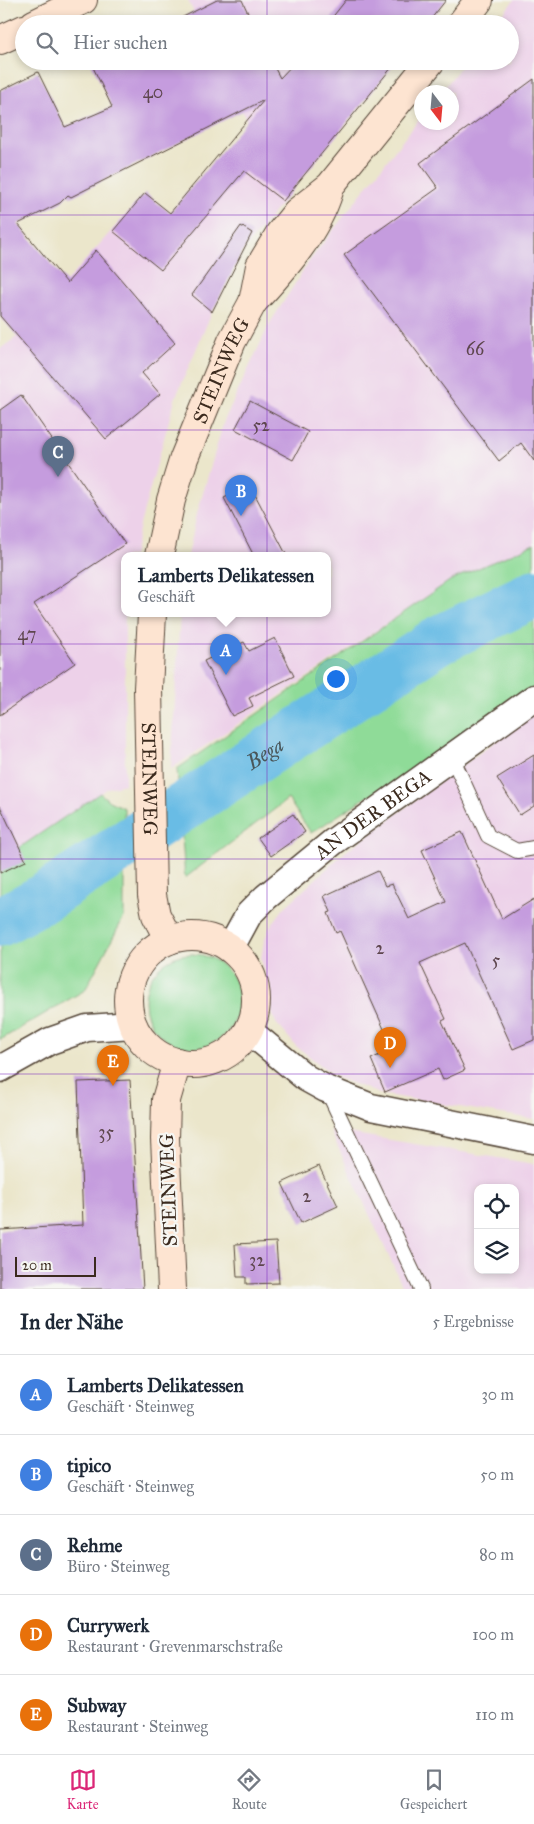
<!DOCTYPE html>
<html lang="de">
<meta charset="utf-8">
<style>
:root{--surface:#fff;--page:#f6f6f7;--text:#1f2937;--muted:#747a83;--line:#e0e1e3;--accent:#db2777}
body{margin:0;font-family:"IM FELL Great Primer",serif;background:var(--page);color:var(--text)}
.controls{position:absolute;right:15px;bottom:15px;display:grid;overflow:hidden;border-radius:10px;box-shadow:0 2px 8px #0003}
.controls button{width:45px;height:45px;display:grid;place-items:center;padding:0;border:0;border-bottom:1px solid var(--line);background:var(--surface);color:var(--text);font:25px sans-serif}
.compass{position:absolute;left:414px;top:85px;width:45px;height:45px;border-radius:50%;background:var(--surface);box-shadow:0 2px 8px #0003;rotate:164deg}
.scale{position:absolute;left:15px;bottom:12px;width:81px;box-sizing:border-box;padding-left:5px;border:2px solid #3b2a1e;border-top:0;font-size:14px;line-height:18px;white-space:nowrap;color:#3b2a1e;-webkit-text-stroke:4px #f6f6f2;paint-order:stroke}
.you{position:absolute;left:335px;top:678px;width:18px;height:18px;margin:-12px;border:4px solid #fff;border-radius:50%;background:#1a73e8;box-shadow:0 0 0 8px #1a73e833}
.badge{display:grid;place-items:center;width:32px;height:32px;border-radius:50%;background:var(--accent);color:#fff;font-size:16px;font-weight:700}
.pin{position:absolute;translate:-50% -41px;filter:drop-shadow(0 1px 2px #0008)}
.pin::after{content:'';position:absolute;top:26px;width:18px;height:15px;background:inherit;clip-path:polygon(0 0,100% 0,50% 100%)}
.popup{position:absolute;left:121px;top:552px;width:210px;height:65px;box-sizing:border-box;display:grid;place-content:center;border-radius:10px;background:var(--surface);filter:drop-shadow(0 1px 4px #0005);font-size:16px;white-space:nowrap;color:var(--muted)}
.popup b{font-size:19px;color:var(--text)}
.popup::after{content:'';position:absolute;left:50%;top:100%;margin-left:-10px;border:10px solid transparent;border-top-color:var(--surface)}
.list{margin:0;padding:0;list-style:none}
h2{display:flex;justify-content:space-between;align-items:center;height:65px;margin:0;padding:0 20px;font-size:21px}
h2 small{font-size:16px;font-weight:400;color:var(--muted)}
.list li{display:grid;grid-template-columns:32px 1fr auto;gap:15px;align-items:center;box-sizing:border-box;height:80px;padding:0 20px;border-top:1px solid var(--line)}
.list b{display:block;font-size:19px;white-space:nowrap}
.list p{margin:0;font-size:16px;white-space:nowrap;color:var(--muted)}
.list em{font-size:16px;font-style:normal;color:var(--muted)}
.icon{flex:none;width:28px;height:28px;fill:none;stroke:currentColor;stroke-width:2;stroke-linecap:round;stroke-linejoin:round}
.map{position:relative;flex:none;width:534px;height:1289px;overflow:hidden}
.search{position:absolute;background:var(--surface);box-shadow:0 2px 8px #0003;left:15px;right:15px;top:15px;height:55px;display:flex;align-items:center;gap:12px;box-sizing:border-box;padding:0 18px;border-radius:28px;color:var(--muted);font-size:19px}
.sheet{height:465px;background:var(--surface)}
nav{display:flex;justify-content:space-around;align-items:center;box-sizing:border-box;height:70px;border-top:1px solid var(--line);background:var(--surface);font-size:14px;color:var(--muted)}
nav a{display:grid;justify-items:center;gap:2px}
nav .on{color:var(--accent)}
.map>svg:first-child{display:block}
</style>
<div class="map">
<svg width="534" height="1289" viewBox="0 0 534 1289">
<rect width="100%" height="100%" fill="#f6f6f2"/>
<filter id="ink" filterUnits="userSpaceOnUse"><feTurbulence type="fractalNoise" baseFrequency=".02" numOctaves="2"/><feDisplacementMap in="SourceGraphic" scale="10" xChannelSelector="R" yChannelSelector="G"/><feConvolveMatrix kernelMatrix="1 2 1 2 8 2 1 2 1" color-interpolation-filters="sRGB"/></filter>
<filter id="wash" filterUnits="userSpaceOnUse"><feTurbulence type="fractalNoise" baseFrequency=".0096" numOctaves="4" result="noise"/><feDisplacementMap in="SourceGraphic" scale="20" xChannelSelector="R" yChannelSelector="G"/><feGaussianBlur stdDeviation="1.12" result="paint"/><feColorMatrix in="noise" values="0 0 0 0 0 0 0 0 0 0 0 0 0 0 0 0 0 1.4 0 .05"/><feComposite in="paint" operator="in"/></filter>
<g filter="url(#wash)">
<rect width="100%" height="100%" fill="#ebe6cb"/>
<g fill="#edd1e9" fill-rule="evenodd">
<polygon points="188,0 446,0 427,24 199,24"/>
<polygon points="514,0 534,0 534,544 451,580 171,769 180,614 327,614 327,556 188,556 197,514 224,421 270,323 310,260 361,194 421,117 422,122 452,122 452,92 441,92 465,61 510,61 510,24 495,24"/>
<polygon points="218,61 397,61 233,263 236,265 212,312 175,399 141,521 133,556 125,556 125,784 108,788 20,848 0,873 0,349 18,336 145,193 170,213 247,121"/>
<polygon points="534,713 534,1119 380,1094 336,1077 296,1046 276,1023 272,1013 270,989 261,959 264,941 270,927 284,908 344,853"/>
<path d="M330,1130L534,1164V1289H404ZM478,1188H515V1270H478Z"/>
</g>
<g fill="#8fdb98" stroke="#65825b">
<polygon points="534,544 534,687 372,802 368,796 311,833 288,799 185,878 177,769 451,580"/>
<polygon points="100,793 109,801 124,808 124,917 85,990 0,1040 0,873 19,848"/>
<circle cx="192" cy="1001" r="47"/>
</g>
<g fill="none" stroke-linecap="round" stroke-linejoin="round">
<path stroke="#69bce5" stroke-width="49" id="s1" d="M0,922L42,899L439,640L534,594"/>
</g>
<g id="blocks">
<g fill="#c59cde">
<polygon points="217,0 242,0 253,24 169,24"/>
<polygon points="346,0 446,0 427,24 327,24"/>
<polygon points="90,61 271,61 280,78 296,61 397,61 283,201 244,171 161,270 113,231 145,193 170,213 264,100 71,197 68,195 60,203 18,224 67,283 96,250 175,343 142,373 160,394 106,439 0,316 0,91 38,72 65,127 112,107"/>
<polygon points="534,79 534,461 521,443 499,461 344,255 438,188 420,163"/>
<polygon points="241,226 252,233 212,312 192,295"/>
<polygon points="21,395 125,544 34,604 75,663 0,715 0,410"/>
<polygon points="250,401 308,432 293,460 235,429"/>
<polygon points="250,485 287,556 254,556 224,498"/>
<polygon points="275,638 294,676 249,698 253,706 232,716 204,661 244,642 249,651"/>
<polygon points="534,755 534,806 520,815 497,778"/>
<polygon points="0,806 26,861 0,873"/>
<polygon points="293,814 305,832 271,856 258,838"/>
<polygon points="462,832 502,919 534,899 534,1040 513,1049 465,943 420,963 446,1019 442,1021 465,1070 443,1080 438,1069 385,1092 371,1059 393,1049 340,931 336,933 328,913 331,912 324,896 378,871 385,886 392,884 409,919 446,902 422,850"/>
<polygon points="130,1080 143,1289 0,1289 0,1230 83,1225 78,1082"/>
<polygon points="319,1166 338,1206 301,1223 282,1183"/>
<polygon points="276,1242 279,1283 246,1284 246,1277 237,1277 235,1244"/>
</g>
</g>
</g>
<g filter="url(#ink)">
<use href="#blocks" fill-opacity="0" stroke="#554638" stroke-width="1"/>
<g fill="none" stroke-linecap="round" stroke-linejoin="round">
<g stroke="#554638" stroke-width="16">
<g id="lane">
<polyline points="452,757 488,836 517,851 534,848"/>
<polyline points="327,1090 421,1289"/>
</g>
</g>
<g stroke="#554638" stroke-width="29">
<g id="street">
<path id="s2" d="M230,949L249,914L266,897L333,842L534,698"/>
<polyline points="248,1030 306,1078 326,1089 371,1107 534,1140"/>
<polyline points="0,1069 50,1041 87,1028 133,1025"/>
</g>
</g>
<g stroke="#554638" stroke-width="30">
<g id="secondary">
<polyline points="34,24 83,0"/>
<polyline points="461,24 479,0"/>
<polyline points="0,40 24,29"/>
<path d="M253,302C283,270 316,233 329,191"/>
<path id="s3" d="M159,556L171,500L184,458L232,341L253,302L260,266L280,233L297,212L330,186L431,61"/>
<path id="s4" d="M152,614L148,688L152,895L156,915L169,940"/>
<circle cx="192" cy="1000" r="64"/>
<polyline points="172,1289 165,1139 166,1100 177,1062"/>
</g>
</g>
<use href="#lane" stroke="#fff" stroke-width="14"/>
<use href="#street" stroke="#fff" stroke-width="26"/>
<use href="#secondary" stroke="#fde4d1" stroke-width="28"/>
</g>
</g>
<path fill="none" stroke="#7b2cbf" stroke-width="1" stroke-opacity="0.55" d="M267,0V24M267,61V1289M0,215H534M0,430H534M0,644H534M0,859H534M0,1074H534"/>
<g text-anchor="middle" dominant-baseline="central" stroke-width="4.5" stroke-linejoin="round" paint-order="stroke">
<g font-size="18" fill="#5e464e">
<text x="153" y="92">40</text>
<text x="475" y="349">66</text>
<text x="261" y="425">52</text>
<text x="27" y="634">47</text>
<text x="380" y="948">2</text>
<text x="496" y="960">5</text>
<text x="106" y="1132">35</text>
<text x="307" y="1196">2</text>
<text x="257" y="1260">32</text>
</g>
<g font-size="20" fill="#3b2a1e" stroke="#f6f6f2">
<text stroke="none"><textPath href="#s3" startOffset="196">STEINWEG</textPath></text>
<text stroke="none"><textPath href="#s4" startOffset="165">STEINWEG</textPath></text>
<text stroke="none"><textPath href="#s2" startOffset="199">AN DER BEGA</textPath></text>
<text transform="translate(168 1190) rotate(-92)">STEINWEG</text>
</g>
<g font-size="21" font-style="italic" fill="#49565a" stroke="#f6f6f2">
<text stroke="none"><textPath href="#s1" startOffset="314">Bega</textPath></text>
</g>
</g>
</svg>
<div class="controls">
<button><svg class="icon" aria-label="locate" viewBox="0 0 24 24"><circle cx="12" cy="12" r="6"/><path d="M12 2v4M12 18v4M2 12h4M18 12h4"/></svg></button>
<button><svg class="icon" aria-label="layers" viewBox="0 0 24 24"><path d="M12 4l9 5-9 5-9-5zM3 14l9 5 9-5"/></svg></button>
</div>
<svg class="compass" viewBox="-18 -18 36 36"><path d="M0-13l5 13h-10z" fill="#e53935"/><path d="M0 13l5-13h-10z" fill="#747a83"/></svg>
<div class="scale">20 m</div>
<div class="you"></div>
<div class="pin badge" style="left:226px;top:675px;background:#3f7fe0">A</div>
<div class="popup"><b>Lamberts Delikatessen</b>Geschäft</div>
<div class="pin badge" style="left:241px;top:516px;background:#3f7fe0">B</div>
<div class="pin badge" style="left:58px;top:477px;background:#5c6f8a">C</div>
<div class="pin badge" style="left:390px;top:1068px;background:#e8710a">D</div>
<div class="pin badge" style="left:113px;top:1086px;background:#e8710a">E</div>
<div class="search"><svg class="icon" aria-label="search" viewBox="0 0 24 24"><circle cx="10" cy="10" r="6"/><path d="M15 15l6 6"/></svg>Hier suchen</div>
</div>
<section class="sheet">
<h2>In der Nähe<small>5 Ergebnisse</small></h2>
<ul class="list">
<li><span class="badge" style="background:#3f7fe0">A</span><div><b>Lamberts Delikatessen</b><p>Geschäft · Steinweg</p></div><em>30 m</em></li>
<li><span class="badge" style="background:#3f7fe0">B</span><div><b>tipico</b><p>Geschäft · Steinweg</p></div><em>50 m</em></li>
<li><span class="badge" style="background:#5c6f8a">C</span><div><b>Rehme</b><p>Büro · Steinweg</p></div><em>80 m</em></li>
<li><span class="badge" style="background:#e8710a">D</span><div><b>Currywerk</b><p>Restaurant · Grevenmarschstraße</p></div><em>100 m</em></li>
<li><span class="badge" style="background:#e8710a">E</span><div><b>Subway</b><p>Restaurant · Steinweg</p></div><em>110 m</em></li>
</ul>
</section>
<nav>
<a class="on"><svg class="icon" aria-label="map" viewBox="0 0 24 24"><path d="M3 6l6-2 6 2 6-2v14l-6 2-6-2-6 2zM9 4v14M15 6v14"/></svg>Karte</a>
<a><svg class="icon" aria-label="directions" viewBox="0 0 24 24"><path d="M12 3l9 9-9 9-9-9zM9 14v-3h6M13 9l2 2-2 2"/></svg>Route</a>
<a><svg class="icon" aria-label="saved" viewBox="0 0 24 24"><path d="M7 4h10v16l-5-4-5 4z"/></svg>Gespeichert</a>
</nav>
